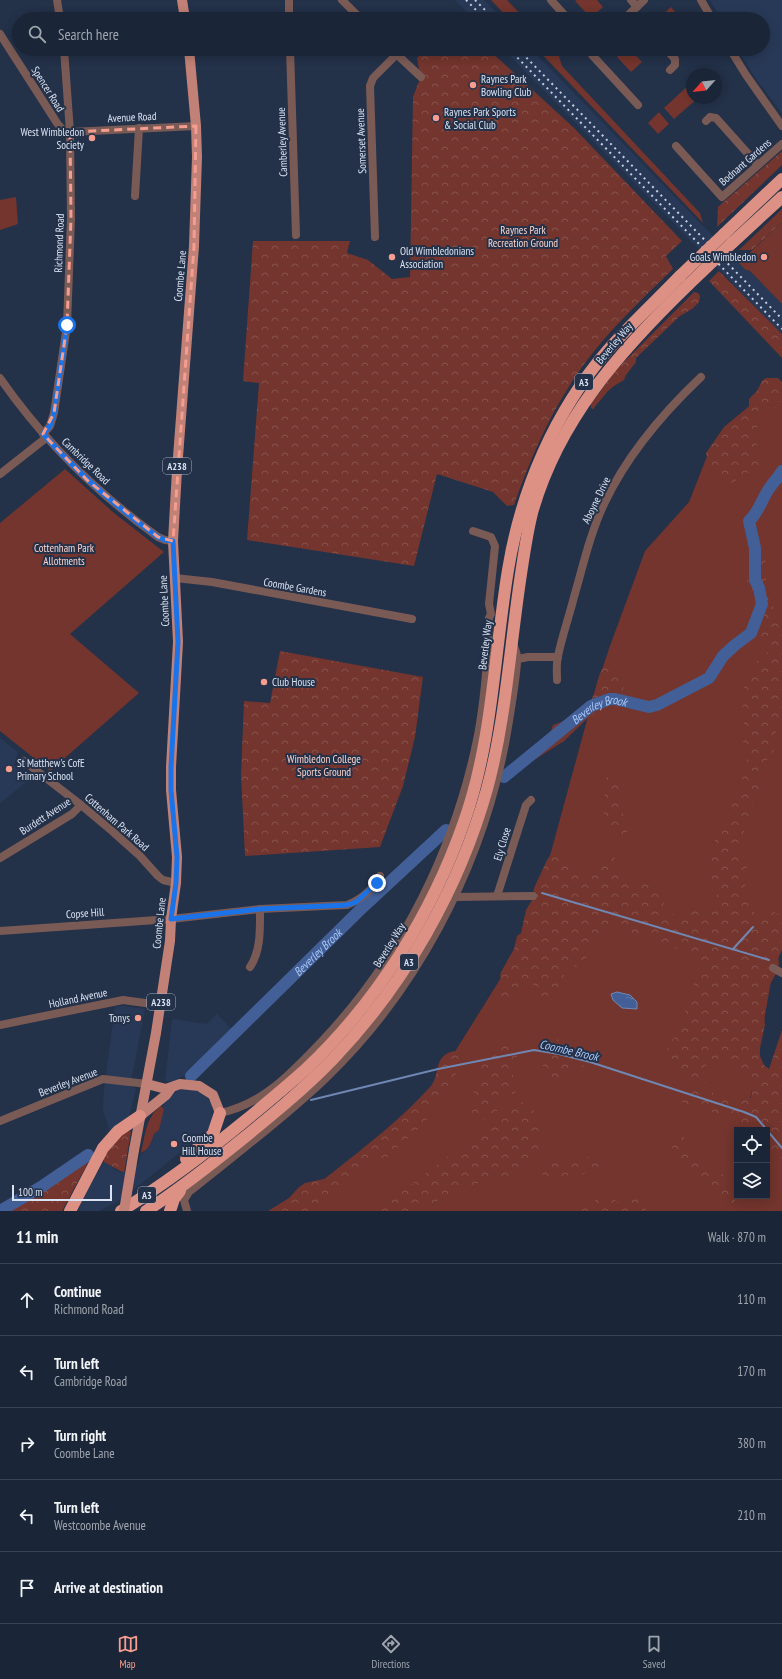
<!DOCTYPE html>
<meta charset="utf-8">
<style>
:root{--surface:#1a2537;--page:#232d3f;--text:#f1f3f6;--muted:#9fa5ad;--line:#384252;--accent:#f59d8f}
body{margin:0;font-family:"PT Sans Narrow",sans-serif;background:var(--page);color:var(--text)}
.controls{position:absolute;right:12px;bottom:12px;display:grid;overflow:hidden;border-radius:0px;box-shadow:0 2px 10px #0003}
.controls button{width:36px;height:36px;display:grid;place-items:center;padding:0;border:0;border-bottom:1px solid var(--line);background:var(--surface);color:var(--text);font:20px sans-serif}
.compass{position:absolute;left:686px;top:68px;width:36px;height:36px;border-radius:50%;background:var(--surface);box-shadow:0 2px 10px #0003;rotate:243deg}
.scale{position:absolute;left:12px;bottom:10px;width:100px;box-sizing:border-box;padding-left:4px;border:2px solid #dae3f3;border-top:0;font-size:11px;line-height:14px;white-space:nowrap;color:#dae3f3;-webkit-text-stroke:3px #233149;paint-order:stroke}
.stop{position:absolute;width:12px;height:12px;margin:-9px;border:3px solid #1a73e8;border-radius:50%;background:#fff}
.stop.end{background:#1a73e8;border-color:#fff;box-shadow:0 1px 4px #0008}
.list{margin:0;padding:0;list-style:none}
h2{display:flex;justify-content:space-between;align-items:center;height:52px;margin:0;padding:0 16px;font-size:17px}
h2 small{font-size:13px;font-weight:400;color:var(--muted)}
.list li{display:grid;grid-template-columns:26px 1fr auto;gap:12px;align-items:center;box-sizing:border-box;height:72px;padding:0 16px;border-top:1px solid var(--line)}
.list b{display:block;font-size:15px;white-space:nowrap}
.list p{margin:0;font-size:13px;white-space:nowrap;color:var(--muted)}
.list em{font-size:13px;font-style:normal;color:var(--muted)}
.icon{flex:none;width:22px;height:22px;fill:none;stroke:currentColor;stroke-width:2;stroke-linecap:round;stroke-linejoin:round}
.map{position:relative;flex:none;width:782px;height:1211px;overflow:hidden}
.search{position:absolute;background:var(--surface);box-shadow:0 2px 10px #0003;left:12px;right:12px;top:12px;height:44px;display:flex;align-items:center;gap:10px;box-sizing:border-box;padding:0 14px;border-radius:22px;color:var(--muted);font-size:15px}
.sheet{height:412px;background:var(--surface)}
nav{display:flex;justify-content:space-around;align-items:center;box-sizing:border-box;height:56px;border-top:1px solid var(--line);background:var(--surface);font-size:11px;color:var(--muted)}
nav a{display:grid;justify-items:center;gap:2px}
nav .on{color:var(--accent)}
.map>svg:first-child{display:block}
</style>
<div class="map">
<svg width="782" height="1211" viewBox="0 0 782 1211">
<defs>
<pattern id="forest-crowns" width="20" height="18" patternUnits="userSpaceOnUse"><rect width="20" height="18" fill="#73352d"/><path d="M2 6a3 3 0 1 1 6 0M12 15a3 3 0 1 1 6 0" fill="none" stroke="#86524c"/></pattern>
<pattern id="water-ripples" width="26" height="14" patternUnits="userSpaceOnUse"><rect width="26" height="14" fill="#426097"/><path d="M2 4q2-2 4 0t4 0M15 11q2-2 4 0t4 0" fill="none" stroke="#5d77a6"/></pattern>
</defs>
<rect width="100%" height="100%" fill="#233149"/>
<g fill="#283957">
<polygon points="455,0 484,0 502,19 474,19"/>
<polygon points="710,0 782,0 782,114 754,76 738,49 763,49 763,19 721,19"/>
<polygon points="503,49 531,49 746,270 750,271 782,304 782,334"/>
<polygon points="0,738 18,752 14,765 29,780 0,803"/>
<polygon points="122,1006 145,1009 130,1087 136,1088 130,1114 127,1120 110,1131 103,1110 104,1089 115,1007"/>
<polygon points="217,1014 234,1032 195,1071 171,1082 165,1081 172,1019 207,1024"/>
<polygon points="184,1088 193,1089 205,1095 211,1104 213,1111 210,1128 142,1183 118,1201 99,1211 79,1211 81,1201 104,1162 119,1172 124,1173 137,1165 141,1155 150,1146 154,1134 159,1130 164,1102 178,1090"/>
</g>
<g fill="#73352d" fill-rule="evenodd">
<polygon points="491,0 507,0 525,19 509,19"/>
<polygon points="577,0 597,0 603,7 591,18 575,1"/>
<polygon points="671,7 681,19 662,19 660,17"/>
<polygon points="537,49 553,49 559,56 562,66 700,213 703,223"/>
<polygon points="626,49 630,49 642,62 631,72 617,57"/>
<polygon points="692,82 692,98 698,98 674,119 664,108"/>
<polygon points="659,112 669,124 658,134 648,123"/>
<polygon points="16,197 18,224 0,230 0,200"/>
<polygon points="782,222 782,304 750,271 746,270 739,263"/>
<path d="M782,387V950L773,970L749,1106L782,1146V1211H287L410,1112L436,1082L499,981L522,936L539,890L551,852L596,687L611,643L645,551L689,502L711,446ZM737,1130H767V1196H737Z"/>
<polygon points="65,469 114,513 164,552 70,634 139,693 50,771 0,731 0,523"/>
<path d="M161,1106L164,1109L159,1130L154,1134C151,1142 150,1149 141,1153C145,1136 146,1116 161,1106Z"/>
</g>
<g fill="url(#forest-crowns)">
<path d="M427,49H488L574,128L682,241L666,256L673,269C641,300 608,331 582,367C552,409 531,456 514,505L507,506L493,492L437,474L414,566L247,540L259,383L243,381L253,241H350L347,253L368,260L392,279L410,277L413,97L421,76L419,69L417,58Z"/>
<polygon points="782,151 782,165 717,227 718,207"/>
<polygon points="782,209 782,222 752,250 739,250"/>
<polygon points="719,271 782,334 782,358 709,281"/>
<polygon points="694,292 698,293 700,296 699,302 692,309 680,316 636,358 636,362 626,375 624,380 614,386 608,391 593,409 591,408 591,404 616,370"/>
<path d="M766,378H778L782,382V407L766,409C760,417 760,426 754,432V438L760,452L761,464L734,482L732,487L725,486L715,476L713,466L709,464L706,453L724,427L747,408L749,406V399L757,391L762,381Z"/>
<path d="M782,463V487C774,482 773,476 774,468Z"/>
<path d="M760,498L766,499L767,502L762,511L760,526L763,554L769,571L764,586L774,598L773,608L775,615L782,619V723L773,737L776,748L768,758L761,776L759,792L756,796L744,827V834L739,841L741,857L747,867L745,886L753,911L758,916L774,912L782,916V949L778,956L779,964L776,974L770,984L767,994L764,1013L765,1025L760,1048V1056L764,1065L769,1069L782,1030V1159L767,1145V1130H747L728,1115L707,1111L698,1104H684C679,1099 678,1095 681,1089L690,1084L708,1088L719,1098L731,1102H738L751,1098L752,1090L749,1085L752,1079V1074C740,1064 718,1060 705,1066L704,1073L708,1080L705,1083H699L685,1080L678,1072L667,1049L670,1042L678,1034L680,1020L686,1010L685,1001L688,999L691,1001L695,1000L696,994L692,977L700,966L683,951L618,928C607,925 605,931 602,941L589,948L585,963L581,966L575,967L570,963L561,965V968C563,972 565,975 564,980C560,990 540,1003 530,1001L528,997L534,983L530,982C523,990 515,1004 502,1001L498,993L504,985L500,976L501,972L514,949L517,936L521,933L526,910L532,900L534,888L548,858L556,854L560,855L571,867L585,872H592L602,863L610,853H614L615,855C615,858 614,860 614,862C613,871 625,876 629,883L637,886L652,883C666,892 659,917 681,915C687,914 690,912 696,909C699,907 704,907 708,907L718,894L712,882L709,855L720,827L726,820L730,809L740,793L744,766L750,753C746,743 742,744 740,731C748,723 740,717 742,708C743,705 745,701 747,699L744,689V683L748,677L750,669L754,663L764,656L773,647L769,638C758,636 752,643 744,642C727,620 755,622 759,607C761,598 751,589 747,582L751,568L745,551L751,537L746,524V520L751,514L755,501Z"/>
<polygon points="280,651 423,677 415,737 403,786 380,847 245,856 241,775 244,701 270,703"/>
<path d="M609,665C623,669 624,669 621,684C625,693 635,692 633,704L627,706L615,703L603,705L599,712L590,716L564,741L504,779L506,773L549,737L553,725L567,720L575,715L581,706L589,704C597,693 596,677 604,666Z"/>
<path d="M611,772C633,782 612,810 630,823L629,830L622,837L612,836C599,817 605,795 607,774Z"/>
<path d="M564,1036L569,1038L575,1048L583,1056L585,1063C580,1071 578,1071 570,1072L560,1080C543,1078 541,1063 541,1048Z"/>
<path d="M506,1043L513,1046C522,1065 512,1057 512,1069C512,1077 518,1083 519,1090L511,1095L503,1098L496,1113L476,1123L472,1121C472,1112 472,1101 474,1092C476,1080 483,1070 482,1057C487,1051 498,1048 506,1043Z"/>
<path d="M454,1051L459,1054C464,1068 446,1092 437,1101C432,1106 429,1117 425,1122C414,1134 404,1141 393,1152C391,1153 389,1157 386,1158C382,1161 376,1159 371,1158L364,1161L356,1175L338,1194L315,1211H268L289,1198L298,1188L305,1183L324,1179L332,1173C366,1146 401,1119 430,1087C441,1075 432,1056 454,1051Z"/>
<polygon points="522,1102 530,1106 534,1110 542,1142 540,1147 532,1157 528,1166 520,1172 507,1176 502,1176 492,1180 485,1181 461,1189 418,1211 377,1211 455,1151 478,1140 488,1127 497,1124 505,1115 507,1108 510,1103"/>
<path d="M129,1130L131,1132L124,1173L104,1162C103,1149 118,1137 129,1130Z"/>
<path d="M676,1132C687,1136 688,1146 694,1153C701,1162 710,1161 715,1172C720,1173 724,1174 727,1178C730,1182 735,1199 736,1205L732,1206L707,1180L695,1175L684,1169L672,1147L671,1140Z"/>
<path d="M588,1157L600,1161L606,1171C599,1176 595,1175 587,1172L583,1174H570L566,1176H558L548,1179L543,1177L542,1172L545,1163C562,1155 575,1163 588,1157Z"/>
<polygon points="90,1159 62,1211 0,1211 0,1205 31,1186 36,1194"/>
<path d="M606,1194C613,1196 615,1202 622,1204L637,1194L641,1196L643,1206L647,1211H577L590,1205L601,1195Z"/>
</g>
<polygon fill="url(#water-ripples)" stroke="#7087b3" points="617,992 630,995 637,1002 637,1009 622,1008 613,1000 611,994"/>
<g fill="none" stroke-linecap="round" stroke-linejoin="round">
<g stroke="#7087b3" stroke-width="2">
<polyline points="542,893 769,960"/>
<polyline points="733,949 753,927"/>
<polyline points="311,1100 438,1069 534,1050 559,1054 590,1062 744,1112 756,1117 782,1148"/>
</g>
<g stroke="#426097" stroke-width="12">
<path id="s1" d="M504,777L591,706L610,699H615L649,707L657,705L709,678L723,656L735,645L751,633L762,604L759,588L755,580V548L749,521C760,511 762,497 771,486C775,480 779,477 782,471"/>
<path id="s2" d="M191,1076L363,907L446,830"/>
<polyline points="0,1211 41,1187 88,1155"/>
</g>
<g stroke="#7a5a55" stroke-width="8">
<polyline points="57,0 60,19"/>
<polyline points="289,0 289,19"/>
<polyline points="342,0 361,19"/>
<polyline points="551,0 568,19"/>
<polyline points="631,0 637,7"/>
<polyline points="701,0 712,19"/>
<polyline points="631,13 637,19"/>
<polyline points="624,19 644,0"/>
<polyline points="0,34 57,123 62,129 70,132 196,126"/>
<polyline points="290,49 296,235"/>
<polyline points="391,49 421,77"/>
<polyline points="593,49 592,55 638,105"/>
<polyline points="666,49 675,59 675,65 670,70"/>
<polyline points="730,49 746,75 782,126"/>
<polyline points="706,121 710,117 716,118 758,165"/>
<polyline points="676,146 722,197 782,144"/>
<polyline points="135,196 139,128"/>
<polyline points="375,237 370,86 373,78 397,54"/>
<path d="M0,378C43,440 97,493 158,537L165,540L173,541"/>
<polyline points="43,434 50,426 54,413 67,325 71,218 70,132 64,49"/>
<polyline points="0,474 46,438"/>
<polyline points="175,578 212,582 412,619"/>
<polyline points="518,659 528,657 558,657"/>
<path d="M557,680C557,672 556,664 558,656C562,636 569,617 574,597C583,566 590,534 604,504C626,457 664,412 701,377"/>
<polyline points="24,761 81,805 112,831 140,856 158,876 163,880 176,883"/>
<polyline points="0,858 72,814 81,805"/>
<polyline points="497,896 526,805 531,800"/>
<polyline points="454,897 533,896"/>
<path d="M0,931L171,919L260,909L347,905C360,900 374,889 380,876"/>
<path d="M250,967C261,951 260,929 260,909"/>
<polyline points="773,968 782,973"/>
<polyline points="0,1025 123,1000 160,1005"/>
<path d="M220,1113C264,1104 292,1072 322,1041C402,956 455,850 478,735C485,697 488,657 489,618L491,614L489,604L495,546L491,537L473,531"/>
<polyline points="0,1121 103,1079 147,1084"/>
<path d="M187,1211L184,1200L189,1192C235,1155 283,1119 325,1079C416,992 479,871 504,749C508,729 511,709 514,689C515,680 517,669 517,660C518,654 515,649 513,644"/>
</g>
<g stroke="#c18177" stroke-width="10">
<polyline points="182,0 185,19"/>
<polyline points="147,1084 166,1089 180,1084 199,1086 213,1095 220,1113"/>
<polyline points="140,1116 166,1095 171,1088"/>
<polyline points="134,1150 156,1033 170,941 171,919 176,883 177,857 171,790 171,767 178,642 173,541 177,470 194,246 197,157 196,126 189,49"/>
</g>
<g stroke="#dd9084" stroke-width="12">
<polyline points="724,234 782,179"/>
<polyline points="732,243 782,197"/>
<polyline points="186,1159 213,1134 220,1113"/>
<polyline points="70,1211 103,1148 118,1131 140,1116"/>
<path d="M121,1211C163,1185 202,1156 241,1124C263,1106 285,1088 306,1069C377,1002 432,914 464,822C493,740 494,654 508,570C521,490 555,411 608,350C631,324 656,301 680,276"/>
<path d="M146,1211C179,1190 210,1165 240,1141C272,1115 304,1089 333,1059C404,985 459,889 487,789C506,719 510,646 521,574C524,554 527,533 532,513C558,420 620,351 688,285"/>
<polyline points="170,1211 174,1199 180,1191"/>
</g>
<g stroke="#c5cfe0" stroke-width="2" stroke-dasharray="2 4" stroke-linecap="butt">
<polyline points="466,0 485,19"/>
<polyline points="475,0 494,19"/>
<polyline points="509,49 782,329"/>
<polyline points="518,49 782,319"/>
</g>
<polyline stroke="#c18177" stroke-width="10" points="124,1211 134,1150"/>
<g stroke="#dd9084" stroke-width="12">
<polyline points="680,276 724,234"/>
<polyline points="688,285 732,243"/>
</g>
</g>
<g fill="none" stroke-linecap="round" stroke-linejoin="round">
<path stroke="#1a73e8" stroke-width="5" d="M67,325L54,413L50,426L43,434C78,473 116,507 158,537L165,540L173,541L178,642L171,767V790L177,857L176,883L171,919L260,909L347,905L356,902L377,883"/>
</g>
<path fill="none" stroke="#f59d8f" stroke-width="3" stroke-dasharray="8 5" stroke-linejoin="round" d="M196,126L194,246L173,541L158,537L87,480L43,434L54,413L67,325L71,218L70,132Z"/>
<g fill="#f59d8f" stroke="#233149" stroke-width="1.5">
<circle cx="473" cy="85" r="4"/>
<circle cx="436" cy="118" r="4"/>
<circle cx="92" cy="138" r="4"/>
<circle cx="392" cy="257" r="4"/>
<circle cx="764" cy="257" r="4"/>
<circle cx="264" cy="682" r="4"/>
<circle cx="9" cy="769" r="4"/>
<circle cx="138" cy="1018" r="4"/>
<circle cx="174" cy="1144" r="4"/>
</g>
<g text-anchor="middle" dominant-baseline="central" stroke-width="4" stroke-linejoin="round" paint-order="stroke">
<g fill="#233149" stroke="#a3aec0" stroke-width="1">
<rect x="575" y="374" width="18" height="16" rx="3"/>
<rect x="163" y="458" width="28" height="16" rx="3"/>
<rect x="400" y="954" width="18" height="16" rx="3"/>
<rect x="147" y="994" width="28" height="16" rx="3"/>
<rect x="138" y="1187" width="18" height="16" rx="3"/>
</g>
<g font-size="10" font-weight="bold" fill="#dae3f3">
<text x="584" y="382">A3</text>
<text x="177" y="466">A238</text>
<text x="409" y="962">A3</text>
<text x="161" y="1002">A238</text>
<text x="147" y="1195">A3</text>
</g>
<g font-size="11" fill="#dae3f3" stroke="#233149" text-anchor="start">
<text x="481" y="79">Raynes Park<tspan x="481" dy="13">Bowling Club</tspan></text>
<text x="444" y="112">Raynes Park Sports<tspan x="444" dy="13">&amp; Social Club</tspan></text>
<text x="84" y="132" text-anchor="end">West Wimbledon<tspan x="84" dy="13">Society</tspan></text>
<text x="400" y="251">Old Wimbledonians<tspan x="400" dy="13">Association</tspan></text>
<text x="756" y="257" text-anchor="end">Goals Wimbledon</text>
<text x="272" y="682">Club House</text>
<text x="17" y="763">St Matthew's CofE<tspan x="17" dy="13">Primary School</tspan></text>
<text x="130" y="1018" text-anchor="end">Tonys</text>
<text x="182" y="1138">Coombe<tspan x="182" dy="13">Hill House</tspan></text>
</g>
<g font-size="11" fill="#dae3f3" stroke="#233149">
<text transform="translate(48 89) rotate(58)">Spencer Road</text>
<text transform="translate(132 117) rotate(-3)">Avenue Road</text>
<text transform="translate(361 141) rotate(-92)">Somerset Avenue</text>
<text transform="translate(282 142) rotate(-92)">Camberley Avenue</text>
<text transform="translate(745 162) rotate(-41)">Bodnant Gardens</text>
<text transform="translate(59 243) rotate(-88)">Richmond Road</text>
<text transform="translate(180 276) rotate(-85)">Coombe Lane</text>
<text transform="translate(614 343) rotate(-50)">Beverley Way</text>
<text transform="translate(86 461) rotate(44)">Cambridge Road</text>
<text transform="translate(596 500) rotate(-64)">Aboyne Drive</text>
<text transform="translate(295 587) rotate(10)">Coombe Gardens</text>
<text transform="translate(164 601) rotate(-93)">Coombe Lane</text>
<text transform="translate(485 645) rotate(-83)">Beverley Way</text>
<text transform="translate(45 816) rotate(-33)">Burdett Avenue</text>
<text transform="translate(117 822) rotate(41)">Cottenham Park Road</text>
<text transform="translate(502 844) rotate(-73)">Ely Close</text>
<text transform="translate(85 913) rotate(-4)">Copse Hill</text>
<text transform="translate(159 923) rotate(-84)">Coombe Lane</text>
<text transform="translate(389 945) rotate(-58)">Beverley Way</text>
<text transform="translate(78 998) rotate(-12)">Holland Avenue</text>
<text transform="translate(68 1082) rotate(-21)">Beverley Avenue</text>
</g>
<g font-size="11" fill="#fed3cb" stroke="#233149">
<text x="523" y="230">Raynes Park<tspan x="523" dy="13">Recreation Ground</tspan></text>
<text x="64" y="548">Cottenham Park<tspan x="64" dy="13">Allotments</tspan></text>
<text x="324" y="759">Wimbledon College<tspan x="324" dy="13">Sports Ground</tspan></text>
</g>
<g font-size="12" font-style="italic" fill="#a9c5f6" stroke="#233149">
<text stroke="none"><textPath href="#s1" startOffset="119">Beverley Brook</textPath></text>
<text stroke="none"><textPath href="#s2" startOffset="177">Beverley Brook</textPath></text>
<text transform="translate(569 1050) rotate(13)">Coombe Brook</text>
</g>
</g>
</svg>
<div class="controls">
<button><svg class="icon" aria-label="locate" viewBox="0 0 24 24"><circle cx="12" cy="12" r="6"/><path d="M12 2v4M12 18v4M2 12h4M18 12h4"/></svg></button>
<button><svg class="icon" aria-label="layers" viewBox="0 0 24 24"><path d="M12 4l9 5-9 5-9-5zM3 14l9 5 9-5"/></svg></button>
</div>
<svg class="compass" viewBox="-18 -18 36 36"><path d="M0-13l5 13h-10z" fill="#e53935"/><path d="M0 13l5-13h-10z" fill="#9fa5ad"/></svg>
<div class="scale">100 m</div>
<div class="stop" style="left:67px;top:325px"></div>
<div class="stop end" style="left:377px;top:883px"></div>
<div class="search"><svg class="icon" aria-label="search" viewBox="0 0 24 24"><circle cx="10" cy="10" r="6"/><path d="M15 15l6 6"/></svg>Search here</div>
</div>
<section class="sheet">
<h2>11 min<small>Walk · 870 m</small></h2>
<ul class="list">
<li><svg class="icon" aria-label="ahead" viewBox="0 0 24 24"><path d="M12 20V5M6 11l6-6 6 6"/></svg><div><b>Continue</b><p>Richmond Road</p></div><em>110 m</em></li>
<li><svg class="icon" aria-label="left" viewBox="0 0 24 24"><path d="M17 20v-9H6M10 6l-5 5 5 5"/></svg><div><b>Turn left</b><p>Cambridge Road</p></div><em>170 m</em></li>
<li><svg class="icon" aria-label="right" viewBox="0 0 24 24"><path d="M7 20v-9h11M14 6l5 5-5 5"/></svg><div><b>Turn right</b><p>Coombe Lane</p></div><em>380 m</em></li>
<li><svg class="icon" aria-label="left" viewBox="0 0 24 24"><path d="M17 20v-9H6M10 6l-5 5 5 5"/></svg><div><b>Turn left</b><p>Westcoombe Avenue</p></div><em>210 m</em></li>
<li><svg class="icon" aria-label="arrive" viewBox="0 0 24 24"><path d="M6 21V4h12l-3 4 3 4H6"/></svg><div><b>Arrive at destination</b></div></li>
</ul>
</section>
<nav>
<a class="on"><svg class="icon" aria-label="map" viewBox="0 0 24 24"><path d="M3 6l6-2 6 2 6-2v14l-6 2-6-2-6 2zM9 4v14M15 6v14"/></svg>Map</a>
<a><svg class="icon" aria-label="directions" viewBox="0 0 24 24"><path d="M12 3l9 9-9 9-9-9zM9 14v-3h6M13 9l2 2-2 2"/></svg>Directions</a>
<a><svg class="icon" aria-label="saved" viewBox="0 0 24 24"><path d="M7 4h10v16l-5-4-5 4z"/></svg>Saved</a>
</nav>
